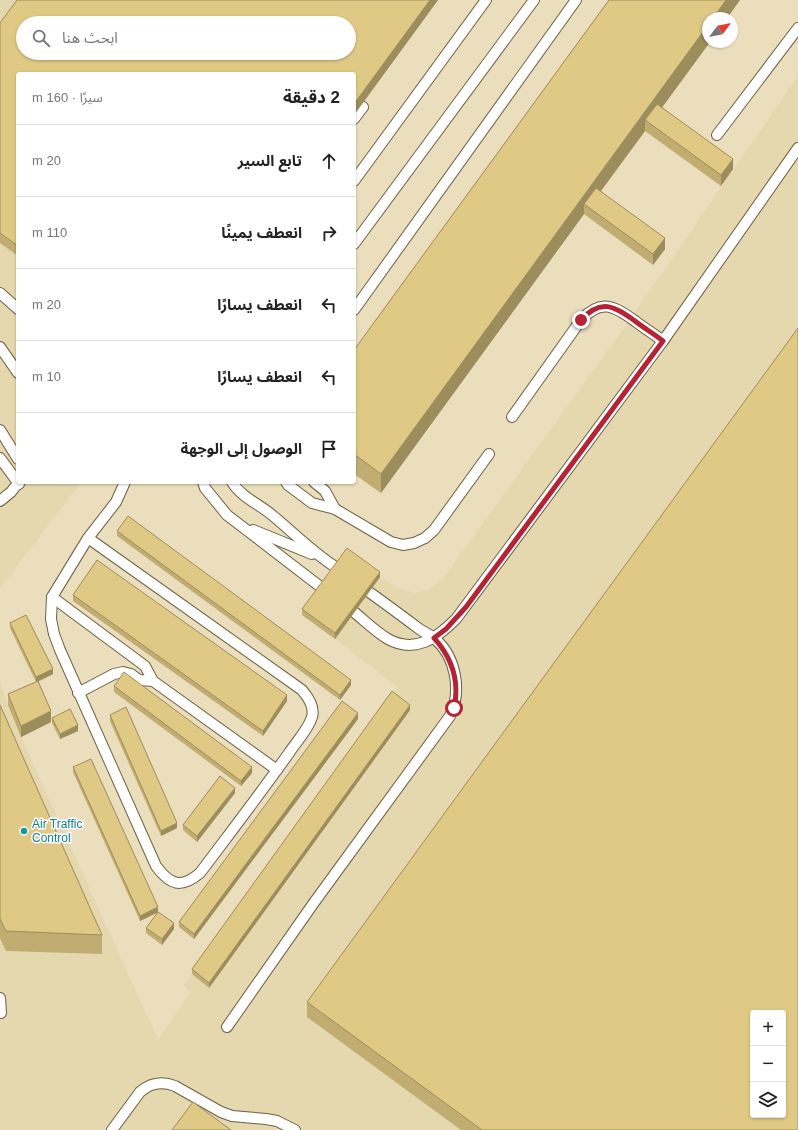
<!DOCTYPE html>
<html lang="ar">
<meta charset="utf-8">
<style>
:root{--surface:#fff;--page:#f2f2f2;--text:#222;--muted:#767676;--line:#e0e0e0}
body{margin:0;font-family:Arial,"Noto Sans Arabic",sans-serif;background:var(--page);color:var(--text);direction:rtl}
.controls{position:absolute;right:12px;bottom:12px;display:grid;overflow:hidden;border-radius:4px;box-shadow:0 1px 3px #0004}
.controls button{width:36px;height:36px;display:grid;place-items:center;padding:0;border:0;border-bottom:1px solid var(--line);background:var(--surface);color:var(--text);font:20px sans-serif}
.compass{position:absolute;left:702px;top:12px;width:36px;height:36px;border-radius:50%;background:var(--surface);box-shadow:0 1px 3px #0004;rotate:58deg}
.stop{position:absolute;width:12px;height:12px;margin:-9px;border:3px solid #b52334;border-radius:50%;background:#fff}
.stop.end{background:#b52334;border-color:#fff;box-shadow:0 1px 4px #0008}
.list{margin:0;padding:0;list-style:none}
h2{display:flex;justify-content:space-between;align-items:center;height:52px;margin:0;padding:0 16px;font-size:17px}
h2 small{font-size:13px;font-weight:400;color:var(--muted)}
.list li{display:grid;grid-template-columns:26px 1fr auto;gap:12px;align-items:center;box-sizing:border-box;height:72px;padding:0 16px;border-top:1px solid var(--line)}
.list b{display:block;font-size:15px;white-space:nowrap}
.list em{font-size:13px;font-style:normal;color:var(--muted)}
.icon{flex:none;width:22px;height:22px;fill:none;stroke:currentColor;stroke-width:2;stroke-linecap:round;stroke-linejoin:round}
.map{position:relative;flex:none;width:798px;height:1130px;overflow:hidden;direction:ltr}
.search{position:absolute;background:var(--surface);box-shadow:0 1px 3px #0004;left:16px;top:16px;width:340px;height:44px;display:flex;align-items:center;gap:10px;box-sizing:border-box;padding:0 14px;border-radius:22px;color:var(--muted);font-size:15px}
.panel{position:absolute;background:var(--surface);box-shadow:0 1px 3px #0004;left:16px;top:72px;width:340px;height:412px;border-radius:4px;direction:rtl}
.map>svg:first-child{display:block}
</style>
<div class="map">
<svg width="798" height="1130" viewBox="0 0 798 1130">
<rect width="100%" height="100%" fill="#eadebd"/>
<g fill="#e5d7ae" fill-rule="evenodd">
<path d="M0,0H438L354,115V74H18V482H81L0,589ZM23,23H349V53H23Z"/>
<path d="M798,76V1130H0V684L21,737L158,1040L191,992L184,986L398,687L335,639L380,577L397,588L415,593L429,590L442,580L631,318ZM753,1013H783V1115H753Z"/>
</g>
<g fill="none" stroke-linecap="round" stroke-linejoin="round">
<g stroke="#6a6042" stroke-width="12">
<g id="service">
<polyline points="354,119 363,107"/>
<polyline points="717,135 798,28"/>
<polyline points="354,181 486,0"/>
<polyline points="354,244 534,0"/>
<polyline points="0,293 18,309"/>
<polyline points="354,310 576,0"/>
<polyline points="0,347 18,373"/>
<path d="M512,417L581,320C601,298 614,306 635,321C644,328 654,334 663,341"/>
<polyline points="0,430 18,459"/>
<polyline points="0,458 19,484"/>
<polyline points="203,482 205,488 227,515 322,588"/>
<path d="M232,482C241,497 259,504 272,515C294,533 313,553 337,568"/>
<polyline points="286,482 288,485 312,503 335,509 391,542 403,545 414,543 425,538 434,530 489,454"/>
<polyline points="314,482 325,491 335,509"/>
<polyline points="0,501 11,492 19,482"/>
<polyline points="253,530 312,554"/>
<path d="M88,538L302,690C308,697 315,707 312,717C308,730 296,742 289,753C260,794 230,833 200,873C181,889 170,885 156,866L60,650L54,634L51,619L52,597L88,538L116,502L125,482"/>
<polyline points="52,597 145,666 153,681 277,770"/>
<path d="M354,612C365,621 376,632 388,639C415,654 437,638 456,619L663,341L798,148"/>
<polyline points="78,693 114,674 123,672 131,674 139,680 153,681"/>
<polyline points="0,998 1,1013"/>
<path d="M227,1027L313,904L450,716C462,691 456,656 434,638C429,634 423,632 418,628C402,616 386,604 369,592"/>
<path d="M112,1130L140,1092C150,1083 162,1081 175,1086L221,1112L232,1116L266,1119L277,1121L295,1130"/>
</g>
</g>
<use href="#service" stroke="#fff" stroke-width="10"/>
</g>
<g fill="#c1ad72">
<polygon points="17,0 438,0 354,115 18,74 18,256 0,243 0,23"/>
<polygon points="609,0 740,0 727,18 708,42 710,42 662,107 733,169 721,186 645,131 601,191 665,249 653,265 584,214 381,493 354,474 354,350"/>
<polygon points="117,531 351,685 340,700 117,536"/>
<polygon points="380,577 335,639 302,615 302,609"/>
<polygon points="73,595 287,701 263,736 73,601"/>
<polygon points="10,623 53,674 38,682 51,722 21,737 8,705 8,694 36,682 10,628"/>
<polygon points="114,686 252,773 241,786 114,692"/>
<polygon points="0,705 102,935 102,954 6,951 0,938"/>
<polygon points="410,710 209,988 192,974 192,969"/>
<polygon points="110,715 177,828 161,836 110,721"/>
<polygon points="52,718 78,731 60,739 52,723"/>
<polygon points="358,719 194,939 179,927 179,922"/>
<polygon points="73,767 158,912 174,929 162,945 146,933 146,928 157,913 140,921 73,772"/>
<polygon points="235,793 197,842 183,830 183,825"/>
<polygon points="307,1002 798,1130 461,1130 307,1017"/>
</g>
<g fill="#9d8d5c">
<polygon points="430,0 438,0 354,115 354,104"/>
<polygon points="726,0 740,0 727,18 713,18"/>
<polygon points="708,25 708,42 710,42 650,124 645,120 645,131 589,207 584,204 584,214 381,493 381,474"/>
<polygon points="733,159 733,169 721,186 721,175"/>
<polygon points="665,238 665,249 653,265 653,254"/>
<polygon points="380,572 380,577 335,639 335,633"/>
<polygon points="53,669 53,674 36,682 36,677"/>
<polygon points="351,680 351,685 340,700 340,695"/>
<polygon points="287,695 287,701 263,736 263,731"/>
<polygon points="410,705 410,710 209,988 209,983"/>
<polygon points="51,711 51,722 21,737 21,726"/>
<polygon points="358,713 358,719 194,939 194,934"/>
<polygon points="78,725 78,731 60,739 60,734"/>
<polygon points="252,767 252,773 241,786 241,781"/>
<polygon points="235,788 235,793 197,842 197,836"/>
<polygon points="177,823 177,828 161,836 161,831"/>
<polygon points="158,907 158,912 140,921 140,916"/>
<polygon points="174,923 174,929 162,945 162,939"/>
</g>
<g fill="#e0c984" stroke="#9d8d5c" fill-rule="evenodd">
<path d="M17,0H430L354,104V74H18V246L0,233V23ZM23,23H349V53H23Z"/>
<polygon points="609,0 726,0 713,18 708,18 708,25 381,474 354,454 354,350"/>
<polygon points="657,104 733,159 721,175 645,120"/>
<polygon points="596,188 665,238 653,254 584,204"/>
<path d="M798,328V1130H482L307,1002ZM753,1013H783V1115H753Z"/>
<polygon points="128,516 351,680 340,695 117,531"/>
<polygon points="347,548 380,572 335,633 302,609"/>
<polygon points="97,560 287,695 263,731 73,595"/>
<polygon points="26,615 53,669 36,677 10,623"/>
<polygon points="124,672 252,767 241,781 114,686"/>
<polygon points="38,681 51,711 21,726 8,694"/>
<polygon points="392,691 410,705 209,983 192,969"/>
<polygon points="342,701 358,713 194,934 179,922"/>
<polygon points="0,705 102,935 6,931 0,919"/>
<polygon points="126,707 177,823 161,831 110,715"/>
<polygon points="70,709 78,725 60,734 52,718"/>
<polygon points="91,759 158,907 140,916 73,767"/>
<polygon points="220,776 235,788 197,836 183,825"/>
<polygon points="158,912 174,923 162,939 146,928"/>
<polygon points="193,1102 231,1130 172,1130"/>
</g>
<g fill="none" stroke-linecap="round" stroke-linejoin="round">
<path stroke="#b52334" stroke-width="5" d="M454,708C460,681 452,658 434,638L446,629L466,607L663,341C654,334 644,328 635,321C614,306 601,298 581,320"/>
</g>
<circle fill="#0f9aa8" stroke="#fff" stroke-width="1.5" cx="24" cy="831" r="4"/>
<g text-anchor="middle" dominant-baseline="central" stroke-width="3" stroke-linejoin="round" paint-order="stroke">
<g font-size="12" fill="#0d838f" stroke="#fff" text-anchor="start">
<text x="32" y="824">Air Traffic<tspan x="32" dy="14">Control</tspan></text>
</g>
</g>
</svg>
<div class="controls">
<button>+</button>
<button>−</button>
<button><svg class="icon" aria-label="layers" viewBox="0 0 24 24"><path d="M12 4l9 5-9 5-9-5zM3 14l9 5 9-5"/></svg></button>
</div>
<svg class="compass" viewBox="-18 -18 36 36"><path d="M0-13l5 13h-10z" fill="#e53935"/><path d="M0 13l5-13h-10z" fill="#767676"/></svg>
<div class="stop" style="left:454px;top:708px"></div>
<div class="stop end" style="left:581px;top:320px"></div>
<div class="search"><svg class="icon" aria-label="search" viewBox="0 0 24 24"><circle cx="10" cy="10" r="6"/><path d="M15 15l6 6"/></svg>ابحث هنا</div>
<section class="panel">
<h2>2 دقيقة<small>سيرًا · 160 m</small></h2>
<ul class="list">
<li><svg class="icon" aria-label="ahead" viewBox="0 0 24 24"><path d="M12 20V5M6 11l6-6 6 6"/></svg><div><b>تابع السير</b></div><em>20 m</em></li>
<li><svg class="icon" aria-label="right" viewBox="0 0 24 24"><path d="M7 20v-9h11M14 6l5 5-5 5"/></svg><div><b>انعطف يمينًا</b></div><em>110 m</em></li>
<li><svg class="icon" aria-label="left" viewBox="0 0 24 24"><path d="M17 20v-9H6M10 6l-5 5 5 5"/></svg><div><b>انعطف يسارًا</b></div><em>20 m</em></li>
<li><svg class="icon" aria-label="left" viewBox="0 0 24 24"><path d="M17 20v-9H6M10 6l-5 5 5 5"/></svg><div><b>انعطف يسارًا</b></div><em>10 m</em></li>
<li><svg class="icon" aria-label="arrive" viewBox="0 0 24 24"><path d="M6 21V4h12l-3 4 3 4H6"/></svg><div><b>الوصول إلى الوجهة</b></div></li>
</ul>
</section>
</div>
